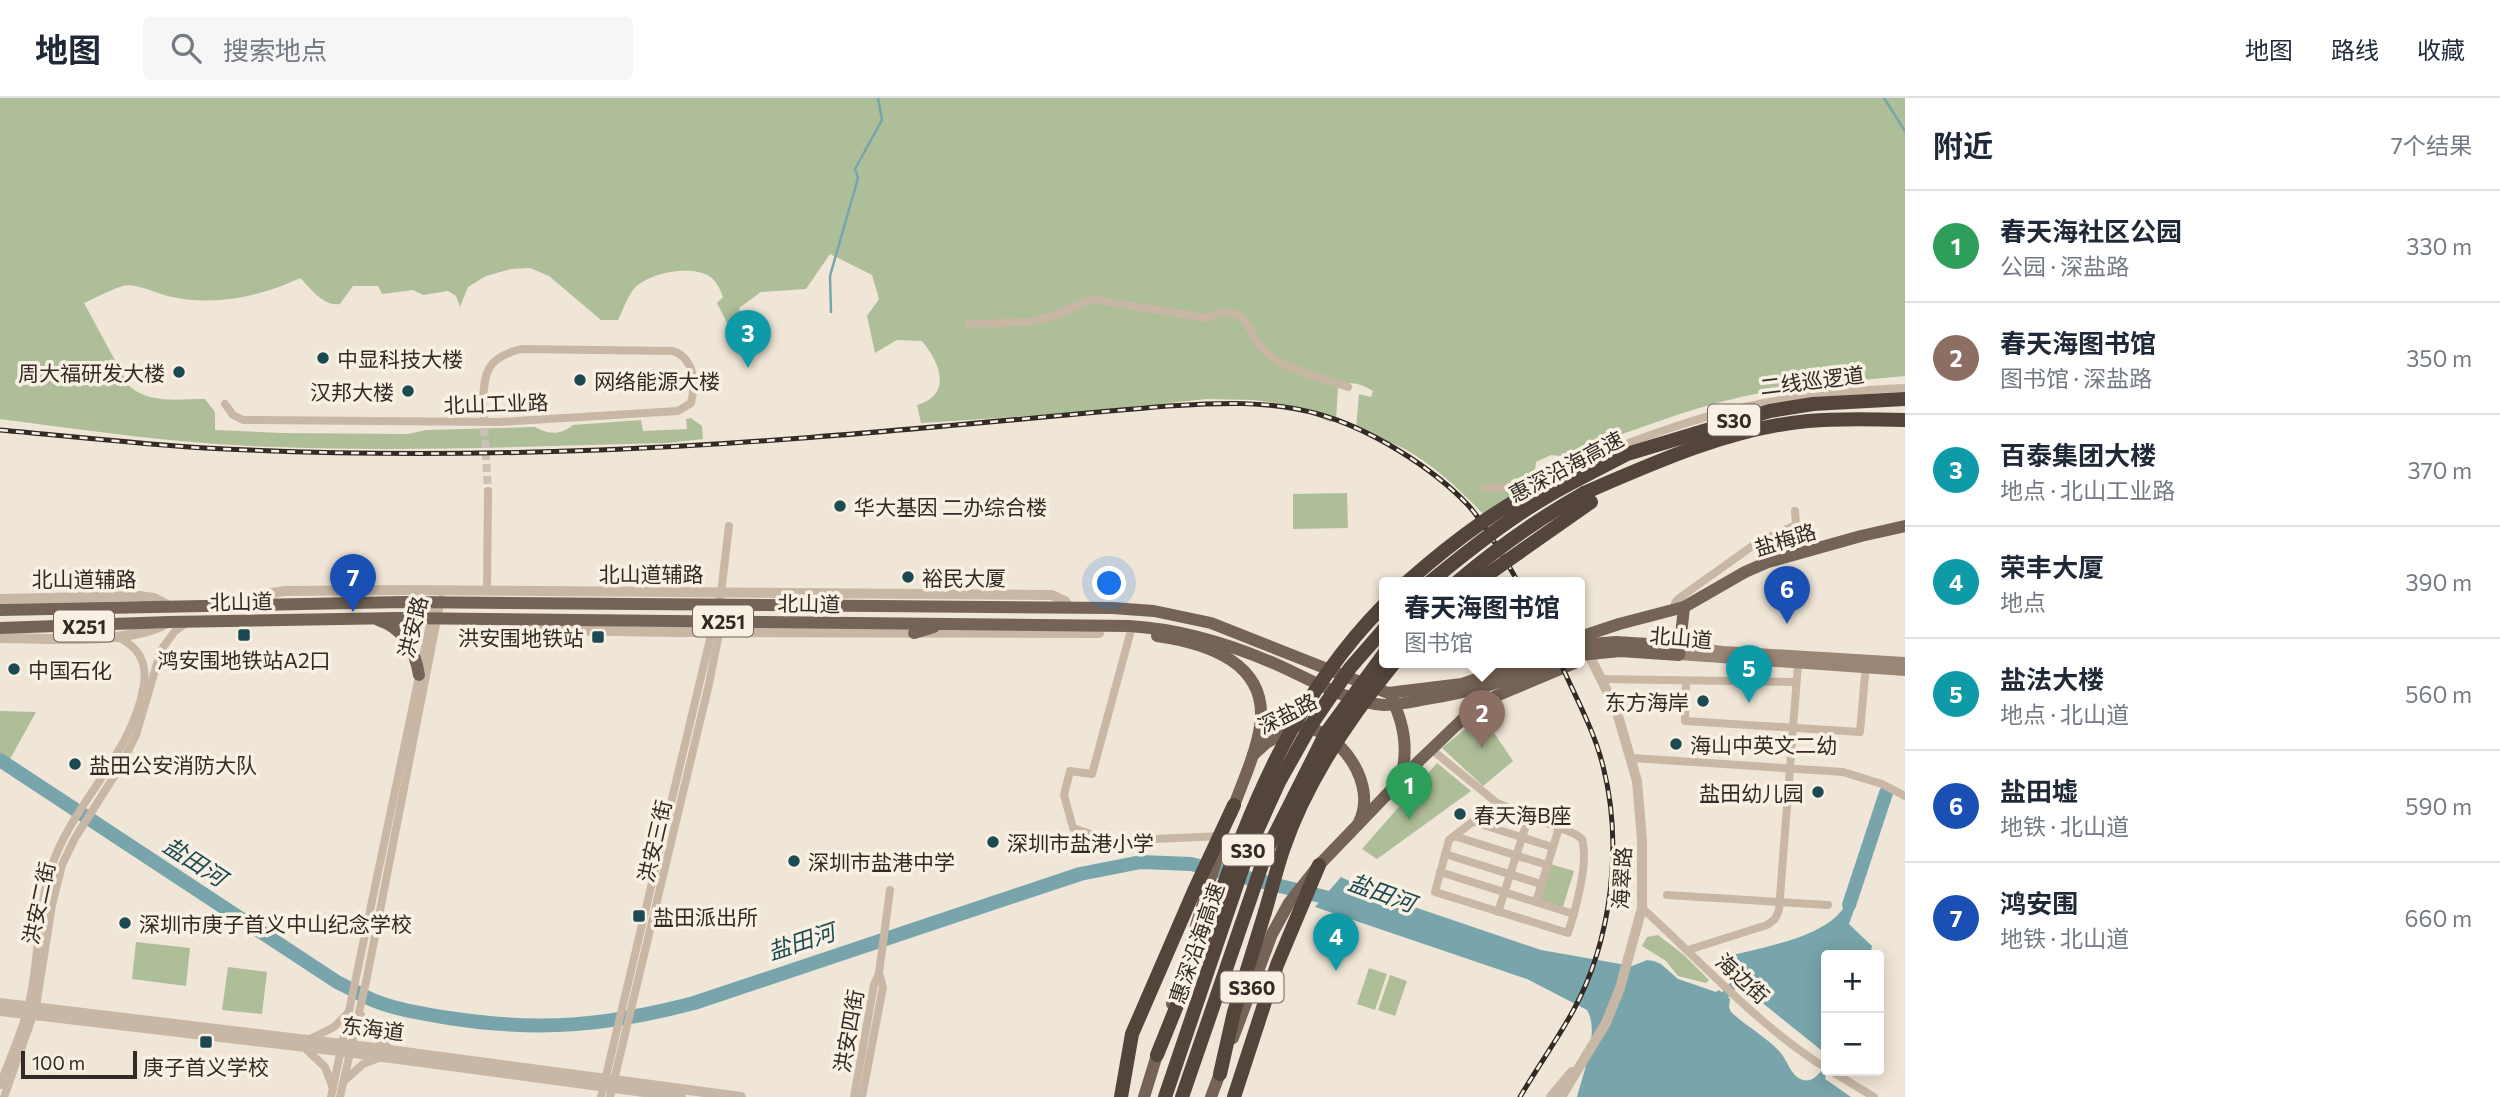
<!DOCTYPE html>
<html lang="zh">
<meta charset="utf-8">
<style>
:root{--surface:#fff;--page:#f6f6f7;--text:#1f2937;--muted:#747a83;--line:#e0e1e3;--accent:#1c4a52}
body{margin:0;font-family:Commissioner,"Noto Sans SC",sans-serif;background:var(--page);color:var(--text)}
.controls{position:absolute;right:21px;bottom:21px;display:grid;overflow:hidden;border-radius:7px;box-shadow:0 4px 18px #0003}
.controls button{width:63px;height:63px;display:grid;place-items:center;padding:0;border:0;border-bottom:2px solid var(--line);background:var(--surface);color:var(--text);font:35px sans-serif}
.scale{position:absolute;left:21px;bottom:18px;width:116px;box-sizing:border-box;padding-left:7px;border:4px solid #322a25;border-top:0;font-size:19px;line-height:24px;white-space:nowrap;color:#322a25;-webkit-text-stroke:5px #f8f0e3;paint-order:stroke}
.you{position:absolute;left:1110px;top:486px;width:24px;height:24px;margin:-18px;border:5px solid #fff;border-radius:50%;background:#1a73e8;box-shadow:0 0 0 10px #1a73e833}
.badge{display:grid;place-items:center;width:46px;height:46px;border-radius:50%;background:var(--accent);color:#fff;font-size:23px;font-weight:700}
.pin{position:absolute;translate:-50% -58px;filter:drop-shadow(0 2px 4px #0008)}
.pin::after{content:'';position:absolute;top:37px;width:24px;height:21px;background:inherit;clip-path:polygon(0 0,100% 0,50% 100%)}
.popup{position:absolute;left:1379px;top:479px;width:206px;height:91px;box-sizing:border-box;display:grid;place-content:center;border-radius:7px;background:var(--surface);filter:drop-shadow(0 2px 5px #0005);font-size:23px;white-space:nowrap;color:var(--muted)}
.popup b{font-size:26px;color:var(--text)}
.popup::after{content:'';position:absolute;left:50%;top:100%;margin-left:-14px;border:14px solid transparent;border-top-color:var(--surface)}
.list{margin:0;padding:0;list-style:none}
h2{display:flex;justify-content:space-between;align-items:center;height:91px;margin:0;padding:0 28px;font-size:30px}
h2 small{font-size:23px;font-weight:400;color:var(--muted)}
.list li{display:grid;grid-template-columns:46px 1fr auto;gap:21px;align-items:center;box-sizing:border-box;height:112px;padding:0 28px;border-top:2px solid var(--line)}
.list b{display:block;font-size:26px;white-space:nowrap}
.list p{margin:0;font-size:23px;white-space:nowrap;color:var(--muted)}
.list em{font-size:23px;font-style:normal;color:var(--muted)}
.icon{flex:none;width:38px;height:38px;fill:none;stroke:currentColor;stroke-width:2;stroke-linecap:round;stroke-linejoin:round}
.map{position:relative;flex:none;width:1905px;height:999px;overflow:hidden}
header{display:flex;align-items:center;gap:42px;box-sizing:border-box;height:98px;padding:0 35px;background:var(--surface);border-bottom:2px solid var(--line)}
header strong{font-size:33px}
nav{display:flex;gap:38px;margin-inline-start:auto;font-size:24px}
.search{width:490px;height:63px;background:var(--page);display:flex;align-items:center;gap:18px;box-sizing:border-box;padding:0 24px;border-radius:7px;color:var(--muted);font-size:26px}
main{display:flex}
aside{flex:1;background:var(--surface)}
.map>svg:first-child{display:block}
</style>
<header>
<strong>地图</strong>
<div class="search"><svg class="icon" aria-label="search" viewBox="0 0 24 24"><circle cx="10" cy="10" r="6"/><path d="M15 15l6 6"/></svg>搜索地点</div>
<nav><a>地图</a><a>路线</a><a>收藏</a></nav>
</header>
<main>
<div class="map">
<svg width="1905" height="999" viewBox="0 0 1905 999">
<rect width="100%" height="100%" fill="#f0e6d7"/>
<g fill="#aebe98">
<path d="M0,0H1905V278C1852,283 1798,287 1745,298C1682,312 1622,337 1561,358L1551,357L1536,364L1533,387L1484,417C1460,392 1434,367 1403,350C1388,343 1372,337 1356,331L1359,296L1371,299L1373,293C1360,286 1352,282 1338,289L1336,322L1330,324L1293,308L1253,302L1207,301L1074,315L921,325L917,307C953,296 940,265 922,243L897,242L875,255L867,218L879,201L872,177L830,156L806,191L761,194L739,210L744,223L732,235L717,205L723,199C719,188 714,178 702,175C683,169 646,176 633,192C627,200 623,212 618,222H601L549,178L530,170L511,171L486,178L468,189L460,209L456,198L448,193L423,197L413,192L382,196L378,188H353L340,206C323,209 311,190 300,180C260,199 216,208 172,199C158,196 143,188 129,187C119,187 94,201 84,205L129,288C150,306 178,301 205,301L215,314V332L281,335L408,336L426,332L535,329C549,337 561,337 573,327L641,322L643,333L687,331L686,321L691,320L702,328L703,341L667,345C538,348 409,354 280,349C186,347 93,333 0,321Z"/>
<polygon points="1347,395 1348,430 1293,431 1293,396"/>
<polygon points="0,613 36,614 10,661 0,655"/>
<polygon points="1482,617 1513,663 1483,688 1442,650"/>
<polygon points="1437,665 1471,693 1377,761 1362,751"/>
<polygon points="1550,766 1574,773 1563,809 1539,802"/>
<polygon points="1658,837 1684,857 1709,882 1706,885 1678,878 1666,863 1642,848 1647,839"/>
<polygon points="136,844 190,850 186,888 132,881"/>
<polygon points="228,869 267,874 262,916 222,912"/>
<polygon points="1369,870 1387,876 1375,912 1357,906"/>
<polygon points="1390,877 1407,883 1395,918 1378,912"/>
</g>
<g fill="#77a5ab">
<path d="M1341,779L1379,797L1541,852L1632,868L1647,862L1654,863L1661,866L1678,881L1716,894L1719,892L1730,901L1729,909L1731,914C1746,928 1765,938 1779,953C1788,962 1790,978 1803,982C1812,984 1817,978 1822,972L1827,975L1825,981L1851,999H1577C1583,976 1600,933 1587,912L1527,881L1315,809Z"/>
<path d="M1846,806L1855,809L1849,826L1872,848L1870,857H1826V956L1730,879L1726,859C1761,849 1828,840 1846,806Z"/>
</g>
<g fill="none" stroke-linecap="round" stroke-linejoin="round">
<g stroke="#77a5ab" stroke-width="2.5">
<polyline points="1884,0 1905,33"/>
<polyline points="831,214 830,178 858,80 855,71 882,22 878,0"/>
</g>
<polyline stroke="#77a5ab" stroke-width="8" points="1725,897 1736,884"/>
<g stroke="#77a5ab" stroke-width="14">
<path d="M0,662L337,884C350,890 362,898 375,903C398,912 425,916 449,920C540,934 606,928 694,905L1080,776L1141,764L1191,766L1341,803"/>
<polyline points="1849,807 1886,695"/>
</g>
<polyline stroke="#cac0b3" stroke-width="8" stroke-dasharray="8 4" stroke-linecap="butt" points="483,306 488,393"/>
<g stroke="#c7b7a4" stroke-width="8">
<path d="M969,226L1030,224L1054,218L1091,201L1206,220L1223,214L1241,218C1249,227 1252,237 1259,246C1274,270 1322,279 1348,289"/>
<path d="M225,306L233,317L243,322L498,324L678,313L691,305C696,285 694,260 673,253L521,251C487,260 484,273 483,306"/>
<path d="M1485,390L1506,389C1586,364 1663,327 1745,309C1798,297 1851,292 1905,290"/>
<polyline points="487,493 488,393"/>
<polyline points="1674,513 1675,505 1678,501 1758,444 1796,427 1795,413"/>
<polyline points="1130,536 1092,676 1070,673 1064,697 1073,730 1111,743 1221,738"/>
<polyline points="1601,581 1796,584"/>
<polyline points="1686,583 1685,623 1860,634 1866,566"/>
<path d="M1431,651L1497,705L1575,736L1582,741C1589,766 1576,810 1568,835L1435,794L1449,742L1497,705"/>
<polyline points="1632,660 1843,674 1882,686 1905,698"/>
<polyline points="1474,724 1552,749"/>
<polyline points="1454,738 1547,767"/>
<polyline points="1445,756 1541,786"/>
<polyline points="1440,774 1574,816"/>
<polyline points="1667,797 1828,807"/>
<polyline points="1536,804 1559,730"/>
<path d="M1642,810C1702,864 1757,927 1826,970"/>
<polyline points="1498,814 1529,718"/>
<polyline points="1688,852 1767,827 1775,821 1779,812 1798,566"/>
<polyline points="361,917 370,935 390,951"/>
<polyline points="310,941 334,929 348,915"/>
<polyline points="305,950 325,969 333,990"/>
<polyline points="1831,973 1874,999"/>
<polyline points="345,982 363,966 381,959"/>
<path d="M0,987C11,957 25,928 31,896C39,855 38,810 51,770C72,705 133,657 144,586C147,563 138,549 118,539"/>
<polyline points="4,999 36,909 52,807 62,767 75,740 120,669 136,637 161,552 175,533 185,526"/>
<polyline points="331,999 435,502"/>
<polyline points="340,999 367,879 441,501"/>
<polyline points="601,999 721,495 729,428"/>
<polyline points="610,999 709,586 725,505"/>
<polyline points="854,999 874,887 879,875 890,792"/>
<polyline points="862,999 883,889 879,875"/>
</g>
<g stroke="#c7b7a4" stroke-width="10">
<polyline points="0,501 139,498 154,500 167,507"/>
<polyline points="236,504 259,497 285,493 403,492 1052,497 1065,503 1069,510"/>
<polyline points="513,525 552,532 673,534 1099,535"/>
<path d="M0,540C46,540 126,547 165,526"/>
<polyline points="0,905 367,949 741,999"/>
<polyline points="0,913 331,952 681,999"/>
<polyline points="1551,999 1572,974"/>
<polyline points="1561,999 1606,925 1620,890 1642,810 1642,742 1637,683 1616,611 1588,555"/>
</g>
<g stroke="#9a8675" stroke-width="10">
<polyline points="1680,548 1723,553 1905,564"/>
<polyline points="1679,557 1905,573"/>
</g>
<g stroke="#746356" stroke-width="12">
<polyline points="0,512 403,504 1112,510 1154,513 1211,525 1388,595 1462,586 1527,564"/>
<path d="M378,522C404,530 415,552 419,577"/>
<path d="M0,530L169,524L397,520L1129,528C1182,531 1230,546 1278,567C1309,581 1350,605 1384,607C1398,607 1412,604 1426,601C1473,594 1511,581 1555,564"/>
<polyline points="914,535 934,529"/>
<path d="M1157,538C1207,545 1270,565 1260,629C1255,659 1241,687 1231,716"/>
<polyline points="1580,539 1619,526 1684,509 1745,474 1768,464 1861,438 1905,428"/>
<polyline points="1580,547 1616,544 1680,548"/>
<polyline points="1580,557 1620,553 1679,557 1684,509"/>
<path d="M1392,601C1405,628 1408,652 1401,681"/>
<path d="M1303,629C1341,633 1378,687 1359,724"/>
<polyline points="1253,657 1266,645 1296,628"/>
<polyline points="1172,906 1220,750"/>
<polyline points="1233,940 1272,836 1289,805 1319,767 1420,662 1466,618 1496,598 1577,564"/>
<polyline points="1144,999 1160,947"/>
<polyline points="1211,999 1223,967"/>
</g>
<g stroke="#53453c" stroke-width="14">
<polyline points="1573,384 1627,356 1770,313 1813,306 1905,301"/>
<path d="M1584,395C1655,364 1731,330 1808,323C1841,320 1873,321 1905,322"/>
<polyline points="1157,957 1213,818"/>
<polyline points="1220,976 1234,914 1265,814"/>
<polyline points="1121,999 1132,936 1194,793 1234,707"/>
<polyline points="1234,999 1277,867 1319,767"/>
</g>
<g stroke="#322a25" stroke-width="5">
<g id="rail">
<path d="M0,332C68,338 137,346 205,350C336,357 468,357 599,352C789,345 979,324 1168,308C1218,305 1269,302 1318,316C1369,330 1432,369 1468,407C1485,426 1505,461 1518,484"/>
<path d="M1520,999C1537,970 1557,942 1573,913C1612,842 1623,746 1603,668C1594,632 1575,598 1560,564"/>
</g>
</g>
<use href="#rail" stroke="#f8f0e3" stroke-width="2.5" stroke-dasharray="8" stroke-linecap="butt"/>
<g stroke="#53453c" stroke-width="14">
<path d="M1407,484C1456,441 1505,404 1565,377"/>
<path d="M1430,484C1475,447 1521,411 1573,384"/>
<path d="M1457,484C1497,450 1538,421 1584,395"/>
<polyline points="1477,484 1591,404"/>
<path d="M1265,814C1271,794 1276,773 1283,752C1306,684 1349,620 1395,564"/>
<path d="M1213,818C1251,704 1298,594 1384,507"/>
<polyline points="1165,999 1250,748 1279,684 1311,627 1350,570 1384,531"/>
<polyline points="1182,999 1267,752 1326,635 1384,556"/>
</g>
</g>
<g fill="#1c4a52" stroke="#f8f0e3" stroke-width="2.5">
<circle cx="323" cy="260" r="7"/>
<circle cx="179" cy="274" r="7"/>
<circle cx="580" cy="282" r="7"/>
<circle cx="408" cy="293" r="7"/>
<circle cx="840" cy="408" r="7"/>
<circle cx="908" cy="479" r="7"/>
<rect x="237" y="530" width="14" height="14" rx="3.5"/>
<rect x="591" y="532" width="14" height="14" rx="3.5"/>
<circle cx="14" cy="571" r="7"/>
<circle cx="1703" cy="603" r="7"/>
<circle cx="1676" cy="646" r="7"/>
<circle cx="75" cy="666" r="7"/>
<circle cx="1818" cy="694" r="7"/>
<circle cx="1460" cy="716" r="7"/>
<circle cx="993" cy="744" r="7"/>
<circle cx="794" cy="763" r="7"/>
<rect x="632" y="811" width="14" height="14" rx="3.5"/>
<circle cx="125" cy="825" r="7"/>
<rect x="199" y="937" width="14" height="14" rx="3.5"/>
</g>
<g text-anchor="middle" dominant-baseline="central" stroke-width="7" stroke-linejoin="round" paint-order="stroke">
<g fill="#f8f0e3" stroke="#6d655e" stroke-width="2">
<rect x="1708" y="306.5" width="52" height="31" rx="5"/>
<rect x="693" y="507.5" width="60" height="31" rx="5"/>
<rect x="54" y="512.5" width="60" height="31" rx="5"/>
<rect x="1222" y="736.5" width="52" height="31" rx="5"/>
<rect x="1220.5" y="873.5" width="63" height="31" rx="5"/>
</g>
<g font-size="19" font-weight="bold" fill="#322a25">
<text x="1734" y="322">S30</text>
<text x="723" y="523">X251</text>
<text x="84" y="528">X251</text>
<text x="1248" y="752">S30</text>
<text x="1252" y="889">S360</text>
</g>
<g font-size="21" fill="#322a25" stroke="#f8f0e3" text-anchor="start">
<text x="337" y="260">中显科技大楼</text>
<text x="165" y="274" text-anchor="end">周大福研发大楼</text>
<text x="594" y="282">网络能源大楼</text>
<text x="394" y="293" text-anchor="end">汉邦大楼</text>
<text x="854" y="408">华大基因 二办综合楼</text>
<text x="922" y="479">裕民大厦</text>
<text x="584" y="539" text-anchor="end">洪安围地铁站</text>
<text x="244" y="561" text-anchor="middle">鸿安围地铁站A2口</text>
<text x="28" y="571">中国石化</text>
<text x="1689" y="603" text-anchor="end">东方海岸</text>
<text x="1690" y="646">海山中英文二幼</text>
<text x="89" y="666">盐田公安消防大队</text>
<text x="1804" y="694" text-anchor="end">盐田幼儿园</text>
<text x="1474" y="716">春天海B座</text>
<text x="1007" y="744">深圳市盐港小学</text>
<text x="808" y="763">深圳市盐港中学</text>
<text x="653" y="818">盐田派出所</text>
<text x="139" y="825">深圳市庚子首义中山纪念学校</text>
<text x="206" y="968" text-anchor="middle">庚子首义学校</text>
</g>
<g font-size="21" fill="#322a25" stroke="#f8f0e3">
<text transform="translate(1812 282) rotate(-7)">二线巡逻道</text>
<text transform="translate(496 305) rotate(-2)">北山工业路</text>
<text transform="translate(1566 368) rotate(-28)">惠深沿海高速</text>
<text transform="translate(1785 441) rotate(-17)">盐梅路</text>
<text x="651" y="475">北山道辅路</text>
<text x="84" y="480">北山道辅路</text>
<text transform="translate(241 503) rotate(-1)">北山道</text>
<text transform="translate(809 505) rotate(1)">北山道</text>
<text transform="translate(412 529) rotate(-76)">洪安路</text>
<text transform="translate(1681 539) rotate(5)">北山道</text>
<text transform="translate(1287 615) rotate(-27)">深盐路</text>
<text transform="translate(654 743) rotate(-77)">洪安三街</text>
<text transform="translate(1621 780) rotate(-87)">海翠路</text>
<text transform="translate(38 805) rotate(-78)">洪安二街</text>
<text transform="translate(1196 845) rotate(-71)">惠深沿海高速</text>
<text transform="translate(1743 880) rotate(42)">海边街</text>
<text transform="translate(373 930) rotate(7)">东海道</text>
<text transform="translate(848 933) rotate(-80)">洪安四街</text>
</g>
<g font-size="23" font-style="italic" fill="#1c4a52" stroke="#f8f0e3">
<text transform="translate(195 763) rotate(33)">盐田河</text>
<text transform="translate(1382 794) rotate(20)">盐田河</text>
<text transform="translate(801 843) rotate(-18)">盐田河</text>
</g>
</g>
</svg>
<div class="controls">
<button>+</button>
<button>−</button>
</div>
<div class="scale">100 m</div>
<div class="you"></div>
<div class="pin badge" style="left:1409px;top:722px;background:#2e9e5b">1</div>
<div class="pin badge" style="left:1482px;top:650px;background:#8d6e63">2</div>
<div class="popup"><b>春天海图书馆</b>图书馆</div>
<div class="pin badge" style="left:748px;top:270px;background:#0f9aa8">3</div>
<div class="pin badge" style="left:1336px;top:873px;background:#0f9aa8">4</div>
<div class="pin badge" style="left:1749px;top:605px;background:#0f9aa8">5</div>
<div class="pin badge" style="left:1787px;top:526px;background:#1a4fb4">6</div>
<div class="pin badge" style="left:353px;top:514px;background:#1a4fb4">7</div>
</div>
<aside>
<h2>附近<small>7个结果</small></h2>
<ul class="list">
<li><span class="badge" style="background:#2e9e5b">1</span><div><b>春天海社区公园</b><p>公园 · 深盐路</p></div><em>330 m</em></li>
<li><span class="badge" style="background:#8d6e63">2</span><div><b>春天海图书馆</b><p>图书馆 · 深盐路</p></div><em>350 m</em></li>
<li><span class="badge" style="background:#0f9aa8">3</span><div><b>百泰集团大楼</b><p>地点 · 北山工业路</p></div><em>370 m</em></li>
<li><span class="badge" style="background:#0f9aa8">4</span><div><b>荣丰大厦</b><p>地点</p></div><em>390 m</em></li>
<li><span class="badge" style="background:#0f9aa8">5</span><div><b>盐法大楼</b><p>地点 · 北山道</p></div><em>560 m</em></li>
<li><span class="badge" style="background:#1a4fb4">6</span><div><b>盐田墟</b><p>地铁 · 北山道</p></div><em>590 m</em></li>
<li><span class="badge" style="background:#1a4fb4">7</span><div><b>鸿安围</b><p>地铁 · 北山道</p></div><em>660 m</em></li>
</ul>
</aside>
</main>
